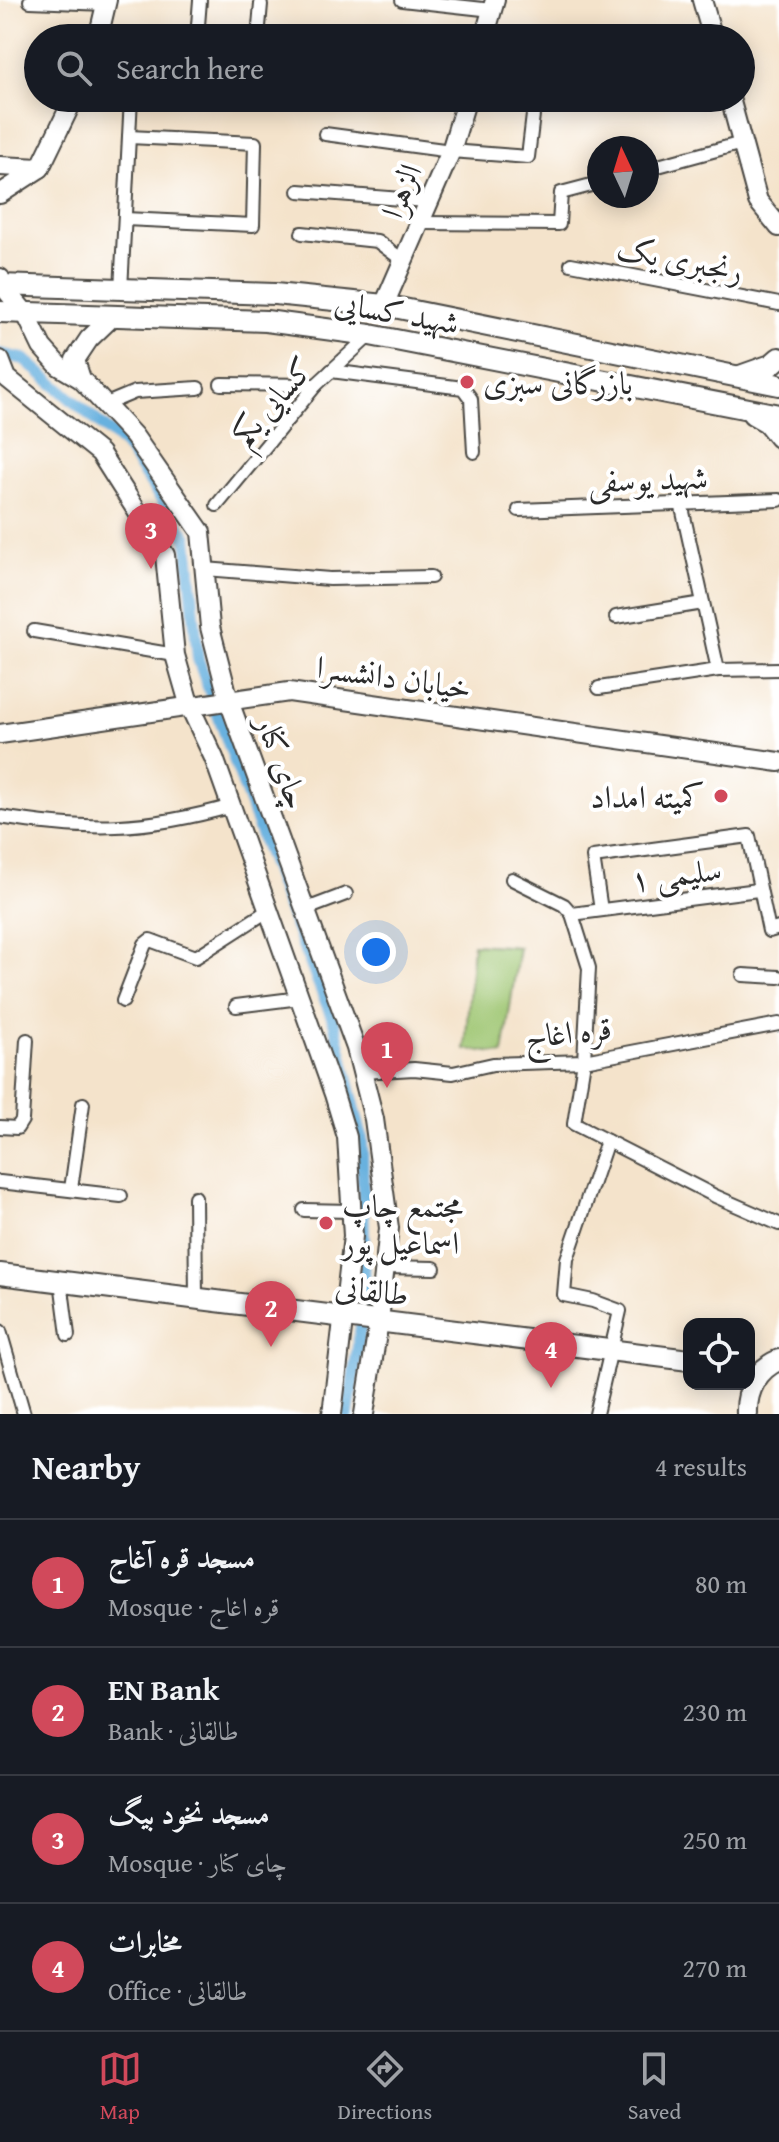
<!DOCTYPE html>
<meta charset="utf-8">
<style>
:root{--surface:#171b24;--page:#242831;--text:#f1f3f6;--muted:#9ea1a6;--line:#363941;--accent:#d1495b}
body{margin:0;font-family:"Gentium Book Plus",Amiri,serif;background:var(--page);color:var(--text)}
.controls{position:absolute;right:24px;bottom:24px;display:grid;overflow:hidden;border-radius:16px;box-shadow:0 4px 20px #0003}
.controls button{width:72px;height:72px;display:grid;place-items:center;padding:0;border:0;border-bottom:2px solid var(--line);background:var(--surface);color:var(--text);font:40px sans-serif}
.compass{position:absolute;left:587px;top:136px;width:72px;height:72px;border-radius:50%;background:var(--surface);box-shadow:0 4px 20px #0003;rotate:356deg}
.you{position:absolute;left:376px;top:952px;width:28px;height:28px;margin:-20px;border:6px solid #fff;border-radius:50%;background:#1a73e8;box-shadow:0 0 0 12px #1a73e833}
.badge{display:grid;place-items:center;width:52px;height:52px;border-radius:50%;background:var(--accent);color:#fff;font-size:26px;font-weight:700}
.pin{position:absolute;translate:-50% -66px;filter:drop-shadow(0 2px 4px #0008)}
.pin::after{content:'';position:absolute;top:42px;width:28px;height:24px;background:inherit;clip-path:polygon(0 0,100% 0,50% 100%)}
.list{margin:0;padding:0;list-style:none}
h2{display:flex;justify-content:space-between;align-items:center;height:104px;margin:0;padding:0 32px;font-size:34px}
h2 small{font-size:26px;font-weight:400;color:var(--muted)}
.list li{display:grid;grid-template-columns:52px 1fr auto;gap:24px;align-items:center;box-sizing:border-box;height:128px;padding:0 32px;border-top:2px solid var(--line)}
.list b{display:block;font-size:30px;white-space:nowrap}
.list p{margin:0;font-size:26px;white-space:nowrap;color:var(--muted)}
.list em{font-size:26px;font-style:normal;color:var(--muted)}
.icon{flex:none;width:44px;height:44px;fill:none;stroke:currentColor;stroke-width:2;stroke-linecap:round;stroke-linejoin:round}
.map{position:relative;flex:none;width:779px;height:1414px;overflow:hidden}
.search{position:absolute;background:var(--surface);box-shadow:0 4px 20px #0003;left:24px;right:24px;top:24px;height:88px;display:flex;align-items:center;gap:20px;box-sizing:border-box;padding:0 28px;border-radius:44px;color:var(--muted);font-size:30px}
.sheet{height:616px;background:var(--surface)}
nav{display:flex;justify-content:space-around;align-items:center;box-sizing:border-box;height:112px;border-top:2px solid var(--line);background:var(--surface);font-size:22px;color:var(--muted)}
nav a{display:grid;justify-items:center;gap:4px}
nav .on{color:var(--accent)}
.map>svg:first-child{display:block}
</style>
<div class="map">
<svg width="779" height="1414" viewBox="0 0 779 1414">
<rect width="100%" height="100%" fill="#fff"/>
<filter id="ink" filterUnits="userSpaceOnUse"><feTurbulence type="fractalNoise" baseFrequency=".0125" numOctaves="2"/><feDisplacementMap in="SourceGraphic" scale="16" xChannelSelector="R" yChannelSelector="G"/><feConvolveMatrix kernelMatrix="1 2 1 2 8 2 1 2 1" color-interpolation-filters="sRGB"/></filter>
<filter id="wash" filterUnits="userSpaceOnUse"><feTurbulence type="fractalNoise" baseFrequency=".006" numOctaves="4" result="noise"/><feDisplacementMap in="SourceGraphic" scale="32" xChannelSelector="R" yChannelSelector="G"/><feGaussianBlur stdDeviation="1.8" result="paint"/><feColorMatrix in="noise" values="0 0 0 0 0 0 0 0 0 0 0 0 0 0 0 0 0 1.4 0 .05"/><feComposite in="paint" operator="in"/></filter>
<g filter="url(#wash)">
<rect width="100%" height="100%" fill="#f4e3cb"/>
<polygon fill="#9fc672" stroke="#65784e" stroke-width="2" points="473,944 519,947 503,1054 465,1049"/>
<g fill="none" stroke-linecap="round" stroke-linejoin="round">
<polyline stroke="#67b1df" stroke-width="12" points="0,354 24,359 125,445 187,538 198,659 284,898 334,1022 362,1139 365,1298 348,1414"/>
</g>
</g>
<g filter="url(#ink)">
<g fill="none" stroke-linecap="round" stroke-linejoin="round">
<g stroke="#494743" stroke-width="16">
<g id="street">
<polyline points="402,0 492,10"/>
<polyline points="30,1 106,4"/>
<polyline points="197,38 200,0"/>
<polyline points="258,38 261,4"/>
<polyline points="325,134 451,151 528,157 535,98"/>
<polyline points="647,169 742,143"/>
<polyline points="299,191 427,201"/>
<polyline points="125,219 253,225 255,143 129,137"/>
<polyline points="419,223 559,224 561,193 599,183"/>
<polyline points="302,233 377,241 405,262"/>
<polyline points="571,264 779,304"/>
<polyline points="121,290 131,98"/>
<polyline points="331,371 463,388 471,399 474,452"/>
<polyline points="221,384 316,385"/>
<polyline points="104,405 135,392 198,388"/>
<polyline points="681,503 718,670 779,669"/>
<polyline points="217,505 316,385 370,335"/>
<polyline points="519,510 779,500"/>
<polyline points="205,569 330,579 431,577"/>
<polyline points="616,617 703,603"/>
<polyline points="34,631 175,655"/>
<polyline points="599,688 718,670"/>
<path d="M0,817C88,831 145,831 232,806"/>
<polyline points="512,879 564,905 572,914 589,968 584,1061 574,1124 715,1196 779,1224"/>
<polyline points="304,910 346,894"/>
<polyline points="601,910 593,857 749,836 769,931 779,928"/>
<polyline points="572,914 758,890"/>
<polyline points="743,975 779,977"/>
<polyline points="123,1001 145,944 150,940 196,957 269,910"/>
<polyline points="236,1006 300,998"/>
<polyline points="362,1072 414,1069 453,1073 493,1064 584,1061 779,1024"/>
<polyline points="0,1127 17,1128 22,1120 27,1040"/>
<polyline points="0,1182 121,1196"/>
<polyline points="71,1189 83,1104"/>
<polyline points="195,1197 196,1298"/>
<polyline points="304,1210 351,1211"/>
<polyline points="384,1267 434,1268"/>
<polyline points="61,1281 68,1335"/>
<polyline points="0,1331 24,1414"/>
<polyline points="596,1414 620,1311 593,1301 564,1295 567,1259 607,1141"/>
</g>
</g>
<g stroke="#494743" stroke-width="22">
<g id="secondary">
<polyline points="702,0 713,38"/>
<polyline points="98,38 107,0"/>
<polyline points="484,38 495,0"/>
<polyline points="730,98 758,201 779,227"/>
<polyline points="0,166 40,168"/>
<polyline points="0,194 40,168 74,98"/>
<polyline points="0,278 2,285 26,314 42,347 59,366 81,379 134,436 201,532 210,627 229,701 356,1048 374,1119 389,1228 379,1321 364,1414"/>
<polyline points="384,305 451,151 467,98"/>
<polyline points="0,360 7,378 100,453 165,555 175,655 190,707 214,758 334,1094 347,1137 353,1236 332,1414"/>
<polyline points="81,379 75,360 89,339 112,317"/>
<polyline points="0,734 289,692 779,762"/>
</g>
</g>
<g stroke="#494743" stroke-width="24">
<g id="primary">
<polyline points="0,285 275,294 384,305 779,385"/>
<polyline points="0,312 266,321 370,335 779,415"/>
<polyline points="740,376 771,365 779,358"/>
<polyline points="753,414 767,422 779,437"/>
<polyline points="0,1274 689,1360"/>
<path d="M747,1414C746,1391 757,1369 779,1360"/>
</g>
</g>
<use href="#street" stroke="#fff" stroke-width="12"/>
<use href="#secondary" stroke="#fff" stroke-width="18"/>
<use href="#primary" stroke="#fff" stroke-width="20"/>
</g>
</g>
<g fill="#d1495b" stroke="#fff" stroke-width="3">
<circle cx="467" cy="382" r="8"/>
<circle cx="721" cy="796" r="8"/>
<circle cx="326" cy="1223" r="8"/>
</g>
<g text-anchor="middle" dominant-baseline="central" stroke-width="8" stroke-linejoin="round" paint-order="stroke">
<g font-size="32" fill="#2b2b2b" stroke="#fff">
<text transform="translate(401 191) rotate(-67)">الزهرا</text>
<text transform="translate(680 259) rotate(11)">رنجبری یک</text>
<text transform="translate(397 312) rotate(10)">شهید کسایی</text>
<text transform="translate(272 401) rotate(-49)">کسایی یکم</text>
<text transform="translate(648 479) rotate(-2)">شهید یوسفی</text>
<text transform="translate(394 677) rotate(8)">خیابان دانشسرا</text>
<text transform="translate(283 762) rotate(70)">چای کنار</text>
<text transform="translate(676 874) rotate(-7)">سلیمی ۱</text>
<text transform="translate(568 1032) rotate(-6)">قره اغاج</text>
<text transform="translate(372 1290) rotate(7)">طالقانی</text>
</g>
<g font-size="32" fill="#2b2b2b" stroke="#fff" text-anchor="start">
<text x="483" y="382">بازرگانی سبزی</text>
<text x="705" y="796" text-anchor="end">کمیته امداد</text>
<text x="342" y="1205">مجتمع چاپ<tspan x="342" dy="37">اسماعیل پور</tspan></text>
</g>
</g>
</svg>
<div class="controls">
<button><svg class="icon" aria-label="locate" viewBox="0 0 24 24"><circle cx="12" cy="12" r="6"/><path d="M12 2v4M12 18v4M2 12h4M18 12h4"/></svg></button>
</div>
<svg class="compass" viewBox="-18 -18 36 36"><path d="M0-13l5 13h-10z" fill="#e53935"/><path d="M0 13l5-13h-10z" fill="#9ea1a6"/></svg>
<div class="you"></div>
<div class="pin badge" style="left:387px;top:1088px">1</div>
<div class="pin badge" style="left:271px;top:1347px">2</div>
<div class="pin badge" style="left:151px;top:569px">3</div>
<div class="pin badge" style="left:551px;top:1388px">4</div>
<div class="search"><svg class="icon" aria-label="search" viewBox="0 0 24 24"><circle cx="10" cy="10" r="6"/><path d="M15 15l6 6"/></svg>Search here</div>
</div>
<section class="sheet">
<h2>Nearby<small>4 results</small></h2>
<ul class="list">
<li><span class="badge">1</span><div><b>مسجد قره آغاج</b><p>Mosque · قره اغاج</p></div><em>80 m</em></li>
<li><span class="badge">2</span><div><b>EN Bank</b><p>Bank · طالقانی</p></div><em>230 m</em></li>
<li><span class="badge">3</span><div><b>مسجد نخود‌ بیگ</b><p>Mosque · چای کنار</p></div><em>250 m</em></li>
<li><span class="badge">4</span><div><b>مخابرات</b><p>Office · طالقانی</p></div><em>270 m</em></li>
</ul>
</section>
<nav>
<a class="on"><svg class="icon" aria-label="map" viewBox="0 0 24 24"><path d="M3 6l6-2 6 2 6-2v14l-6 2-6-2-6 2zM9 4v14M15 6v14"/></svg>Map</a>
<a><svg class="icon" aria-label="directions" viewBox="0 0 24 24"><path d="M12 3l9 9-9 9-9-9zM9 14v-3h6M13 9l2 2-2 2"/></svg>Directions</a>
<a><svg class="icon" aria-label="saved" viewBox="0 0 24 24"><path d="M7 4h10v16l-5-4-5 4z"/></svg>Saved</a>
</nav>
